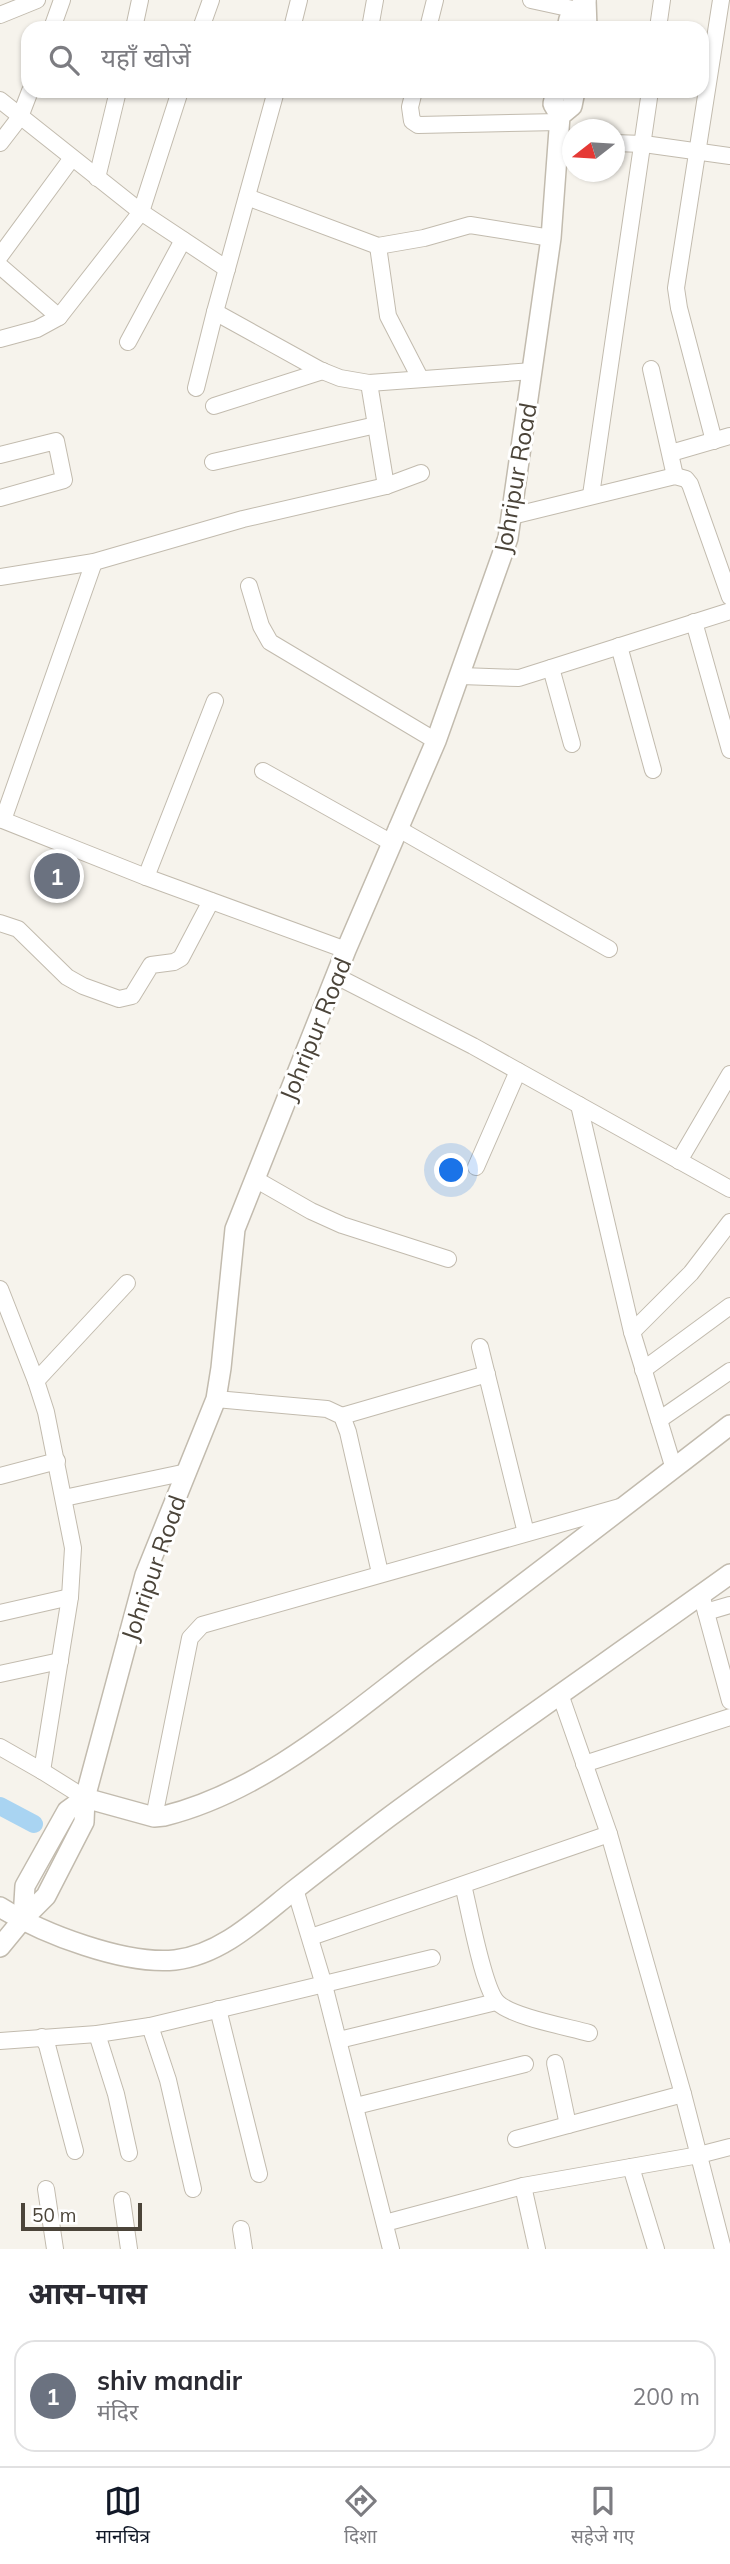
<!DOCTYPE html>
<html lang="hi">
<meta charset="utf-8">
<style>
:root{--surface:#fff;--page:#f7f7f7;--text:#2b2b33;--muted:#7c7c81;--line:#e1e1e2;--accent:#111827}
body{margin:0;font-family:Mulish,"Noto Sans Devanagari",sans-serif;background:var(--page);color:var(--text)}
.compass{position:absolute;left:562px;top:119px;width:63px;height:63px;border-radius:50%;background:var(--surface);box-shadow:0 2px 5px #0004;rotate:253deg}
.scale{position:absolute;left:21px;bottom:18px;width:121px;box-sizing:border-box;padding-left:7px;border:4px solid #4b4439;border-top:0;font-size:19px;line-height:24px;white-space:nowrap;color:#4b4439;-webkit-text-stroke:5px #fff;paint-order:stroke}
.you{position:absolute;left:452px;top:1171px;width:24px;height:24px;margin:-18px;border:5px solid #fff;border-radius:50%;background:#1a73e8;box-shadow:0 0 0 10px #1a73e833}
.badge{display:grid;place-items:center;width:46px;height:46px;border-radius:50%;background:var(--accent);color:#fff;font-size:23px;font-weight:700}
.pin{position:absolute;translate:-50% -50%;border:4px solid #fff;box-shadow:0 2px 7px #0006}
.list{margin:0;padding:0;list-style:none}
h2{display:flex;justify-content:space-between;align-items:center;height:91px;margin:0;padding:0 28px;font-size:30px}
h2 small{font-size:23px;font-weight:400;color:var(--muted)}
.list li{display:grid;grid-template-columns:46px 1fr auto;gap:21px;align-items:center;box-sizing:border-box;height:112px;margin:0 14px 14px;padding:0 14px;border:2px solid var(--line);border-radius:21px}
.list b{display:block;font-size:26px;white-space:nowrap}
.list p{margin:0;font-size:23px;white-space:nowrap;color:var(--muted)}
.list em{font-size:23px;font-style:normal;color:var(--muted)}
.icon{flex:none;width:38px;height:38px;fill:none;stroke:currentColor;stroke-width:2;stroke-linecap:round;stroke-linejoin:round}
.map{position:relative;flex:none;width:730px;height:2249px;overflow:hidden}
.search{position:absolute;background:var(--surface);box-shadow:0 2px 5px #0004;left:21px;right:21px;top:21px;height:77px;display:flex;align-items:center;gap:18px;box-sizing:border-box;padding:0 24px;border-radius:21px;color:var(--muted);font-size:26px}
.sheet{height:217px;background:var(--surface)}
nav{display:flex;justify-content:space-around;align-items:center;box-sizing:border-box;height:98px;border-top:2px solid var(--line);background:var(--surface);font-size:19px;color:var(--muted)}
nav a{display:grid;justify-items:center;gap:4px}
nav .on{color:var(--accent)}
.map>svg:first-child{display:block}
</style>
<div class="map">
<svg width="730" height="2249" viewBox="0 0 730 2249">
<rect width="100%" height="100%" fill="#f6f3ec"/>
<g fill="none" stroke-linecap="round" stroke-linejoin="round">
<polyline stroke="#a9d4f2" stroke-width="18" points="0,1806 34,1824"/>
<g stroke="#c2bbae" stroke-width="18">
<g id="minor">
<polyline points="531,0 577,10"/>
<polyline points="0,15 37,0"/>
<polyline points="52,28 62,0"/>
<polyline points="134,28 140,0"/>
<polyline points="201,28 211,0"/>
<polyline points="292,28 299,0"/>
<polyline points="370,28 375,0"/>
<polyline points="428,28 435,0"/>
<polyline points="658,28 662,0"/>
<polyline points="414,91 410,107 412,121 418,125 560,122"/>
<polyline points="0,100 141,212 227,269"/>
<polyline points="0,143 20,117 30,91"/>
<polyline points="614,143 644,144 730,156"/>
<polyline points="97,178 118,91"/>
<polyline points="247,197 378,246 424,238 470,225 551,238"/>
<polyline points="378,246 388,316 420,378"/>
<polyline points="0,256 72,158"/>
<polyline points="0,266 59,317"/>
<polyline points="215,312 320,370 340,378 369,383 533,371"/>
<polyline points="0,339 37,329 59,317 141,212 180,91"/>
<polyline points="128,342 183,240"/>
<polyline points="651,369 675,476"/>
<polyline points="369,383 386,486"/>
<polyline points="196,388 215,312 276,91"/>
<polyline points="214,406 323,371"/>
<polyline points="714,441 679,308 676,288 721,0"/>
<polyline points="671,453 730,436"/>
<polyline points="0,455 56,441 64,480 0,498"/>
<polyline points="213,462 376,425"/>
<polyline points="591,495 650,91"/>
<polyline points="512,516 675,476 686,479 690,484 730,597"/>
<polyline points="0,577 94,562 243,519 386,486 421,473"/>
<polyline points="249,586 261,626 270,642 436,741"/>
<polyline points="694,622 730,750"/>
<polyline points="619,646 653,770"/>
<polyline points="551,668 572,744"/>
<polyline points="461,676 519,678 730,611"/>
<polyline points="263,771 392,843"/>
<polyline points="0,819 146,877 346,950"/>
<polyline points="3,820 94,562"/>
<polyline points="397,828 609,949"/>
<polyline points="146,877 215,701"/>
<polyline points="0,923 18,929 67,977 83,986 119,999 132,996 151,965 174,962 181,958 211,901"/>
<polyline points="336,976 473,1046 730,1189"/>
<polyline points="579,1105 632,1332 674,1469"/>
<polyline points="679,1161 730,1074"/>
<polyline points="476,1167 518,1071"/>
<polyline points="255,1179 311,1211 342,1225 448,1259"/>
<polyline points="0,1289 36,1381 46,1412 73,1548 70,1597 42,1771"/>
<polyline points="632,1332 691,1273 730,1222"/>
<polyline points="480,1347 526,1533"/>
<polyline points="643,1370 730,1306"/>
<polyline points="36,1381 127,1283"/>
<polyline points="216,1399 327,1409 342,1416 348,1432 380,1573"/>
<polyline points="342,1416 487,1374"/>
<polyline points="659,1420 730,1371"/>
<polyline points="0,1476 57,1461"/>
<polyline points="64,1498 187,1472"/>
<polyline points="701,1594 730,1701"/>
<polyline points="706,1612 730,1605"/>
<polyline points="0,1613 70,1597"/>
<polyline points="0,1674 60,1661"/>
<polyline points="560,1694 609,1834 683,2094 723,2249"/>
<polyline points="0,1747 42,1771 85,1798"/>
<polyline points="584,1764 730,1717"/>
<polyline points="154,1817 190,1638 202,1625 620,1507"/>
<path d="M463,1885C469,1907 483,1990 498,2003C513,2017 568,2027 589,2033"/>
<polyline points="295,1889 324,1985 391,2249"/>
<polyline points="311,1937 609,1834"/>
<polyline points="218,2009 259,2174"/>
<polyline points="150,2026 168,2080 193,2189"/>
<polyline points="97,2034 116,2094 129,2153"/>
<polyline points="42,2037 47,2045 75,2151"/>
<polyline points="339,2040 496,2002"/>
<polyline points="0,2041 97,2034 150,2026 432,1958"/>
<polyline points="555,2063 568,2125"/>
<polyline points="356,2106 525,2064"/>
<polyline points="516,2139 683,2094"/>
<polyline points="631,2167 656,2249"/>
<polyline points="523,2186 537,2249"/>
<polyline points="46,2189 55,2249"/>
<polyline points="122,2200 129,2249"/>
<polyline points="385,2223 523,2186 699,2155 730,2147"/>
<polyline points="241,2229 244,2249"/>
</g>
</g>
<g stroke="#c2bbae" stroke-width="22">
<g id="tertiary">
<polyline points="586,0 587,28"/>
<polyline points="567,28 569,19 586,0"/>
<polyline points="556,91 553,104 560,116"/>
<path d="M0,1907C43,1934 125,1965 175,1960C221,1955 259,1918 293,1891C325,1866 357,1841 389,1817C502,1734 617,1655 730,1574"/>
<path d="M23,1919L25,1886L67,1811L85,1798L154,1817L164,1816C265,1791 349,1715 430,1654C531,1579 630,1502 730,1425"/>
<polyline points="0,1947 23,1919 46,1896 84,1822 85,1798 145,1575 216,1399 221,1368 235,1229 346,950 436,741 508,538 551,238 560,116 572,106 575,91"/>
</g>
</g>
<use href="#minor" stroke="#fff" stroke-width="16"/>
<use href="#tertiary" stroke="#fff" stroke-width="19"/>
</g>
<g text-anchor="middle" dominant-baseline="central" stroke-width="6" stroke-linejoin="round" paint-order="stroke">
<g font-size="24" fill="#4b4439" stroke="#fff">
<text transform="translate(515 478) rotate(-80)">Johripur Road</text>
<text transform="translate(315 1029) rotate(-68)">Johripur Road</text>
<text transform="translate(153 1568) rotate(-71)">Johripur Road</text>
</g>
</g>
</svg>
<svg class="compass" viewBox="-18 -18 36 36"><path d="M0-13l5 13h-10z" fill="#e53935"/><path d="M0 13l5-13h-10z" fill="#7c7c81"/></svg>
<div class="scale">50 m</div>
<div class="you"></div>
<div class="pin badge" style="left:57px;top:876px;background:#6b7280">1</div>
<div class="search"><svg class="icon" aria-label="search" viewBox="0 0 24 24"><circle cx="10" cy="10" r="6"/><path d="M15 15l6 6"/></svg>यहाँ खोजें</div>
</div>
<section class="sheet">
<h2>आस-पास<small></small></h2>
<ul class="list">
<li><span class="badge" style="background:#6b7280">1</span><div><b>shiv mandir</b><p>मंदिर</p></div><em>200 m</em></li>
</ul>
</section>
<nav>
<a class="on"><svg class="icon" aria-label="map" viewBox="0 0 24 24"><path d="M3 6l6-2 6 2 6-2v14l-6 2-6-2-6 2zM9 4v14M15 6v14"/></svg>मानचित्र</a>
<a><svg class="icon" aria-label="directions" viewBox="0 0 24 24"><path d="M12 3l9 9-9 9-9-9zM9 14v-3h6M13 9l2 2-2 2"/></svg>दिशा</a>
<a><svg class="icon" aria-label="saved" viewBox="0 0 24 24"><path d="M7 4h10v16l-5-4-5 4z"/></svg>सहेजे गए</a>
</nav>
